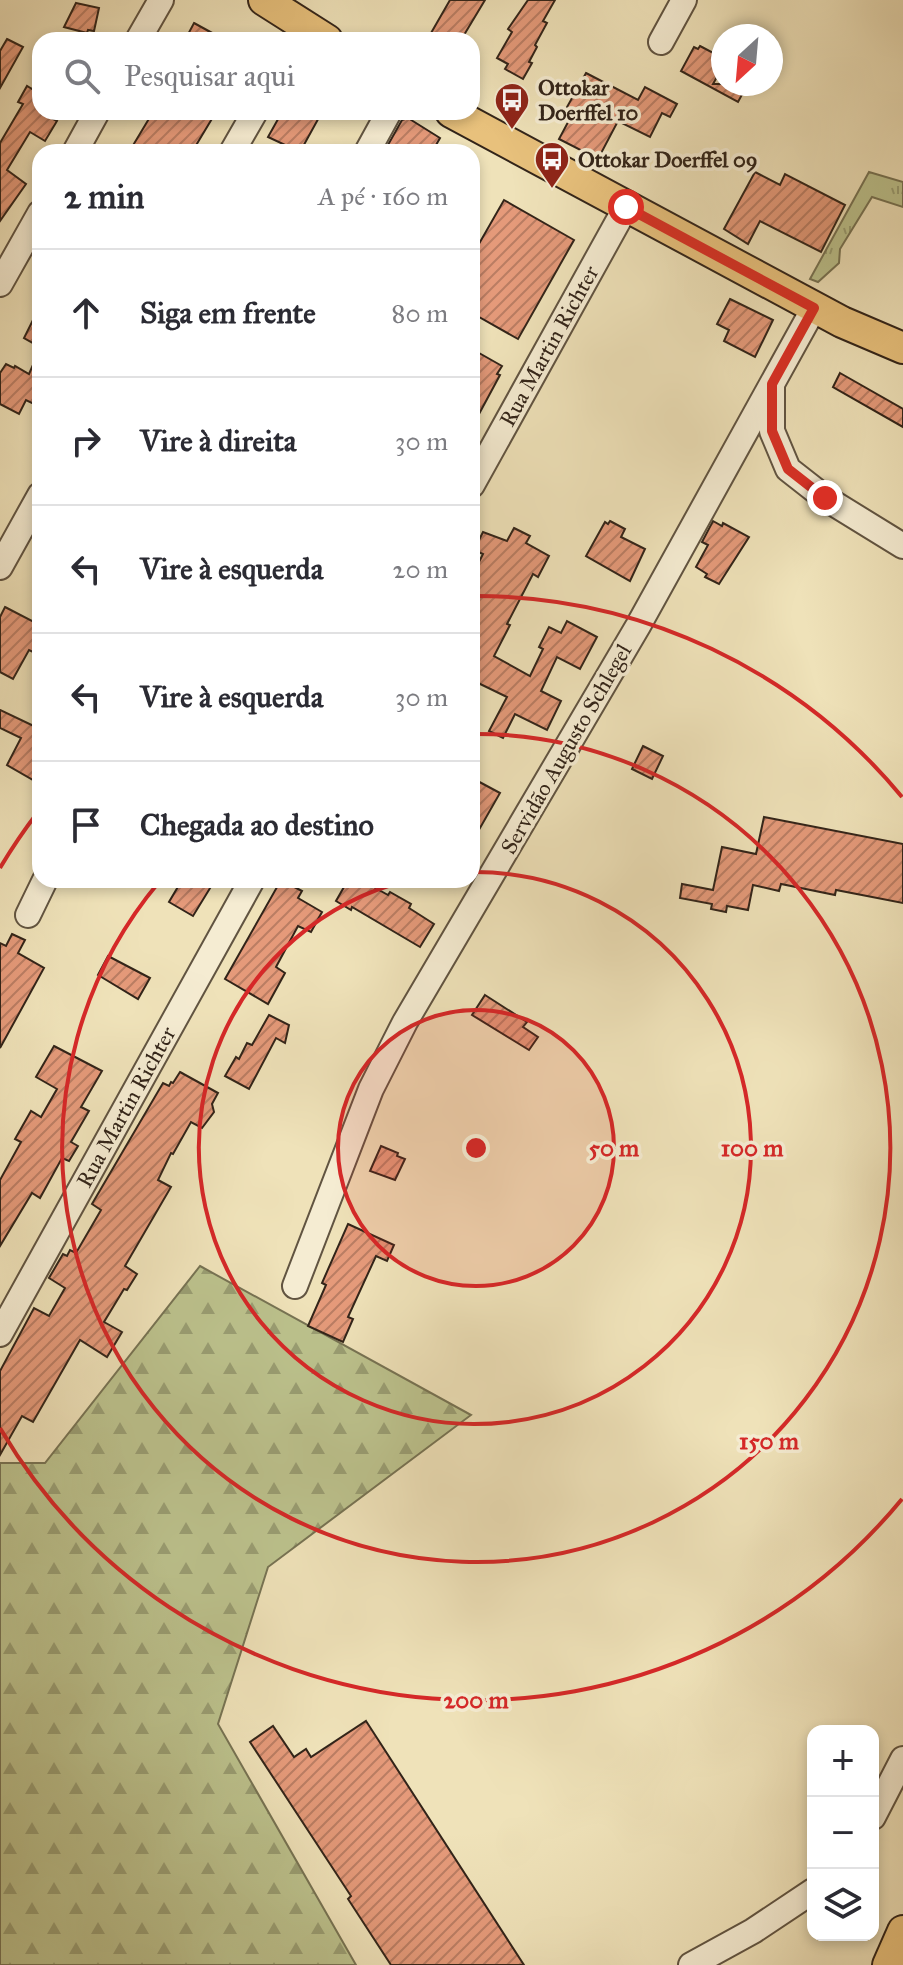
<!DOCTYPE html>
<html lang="pt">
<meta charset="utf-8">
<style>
:root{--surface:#fff;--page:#f2f2f3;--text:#2b2b33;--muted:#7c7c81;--line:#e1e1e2}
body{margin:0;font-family:"IM FELL Great Primer",serif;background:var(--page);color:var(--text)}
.controls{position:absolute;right:24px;bottom:24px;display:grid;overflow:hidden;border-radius:16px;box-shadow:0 4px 12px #0003}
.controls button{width:72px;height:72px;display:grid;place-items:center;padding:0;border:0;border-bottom:2px solid var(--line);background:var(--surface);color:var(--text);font:40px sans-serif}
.compass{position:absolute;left:711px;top:24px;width:72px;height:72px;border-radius:50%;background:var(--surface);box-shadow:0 4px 12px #0003;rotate:206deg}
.stop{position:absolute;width:24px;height:24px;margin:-18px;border:6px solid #d93025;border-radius:50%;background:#fff}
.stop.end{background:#d93025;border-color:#fff;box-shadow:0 2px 8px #0008}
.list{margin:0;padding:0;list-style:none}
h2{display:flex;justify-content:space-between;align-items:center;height:104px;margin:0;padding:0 32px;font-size:34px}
h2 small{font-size:26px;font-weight:400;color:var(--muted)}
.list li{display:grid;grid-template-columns:52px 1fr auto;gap:24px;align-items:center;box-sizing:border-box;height:128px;padding:0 32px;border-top:2px solid var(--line)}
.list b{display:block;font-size:30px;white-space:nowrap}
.list em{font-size:26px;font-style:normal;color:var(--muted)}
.icon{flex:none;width:44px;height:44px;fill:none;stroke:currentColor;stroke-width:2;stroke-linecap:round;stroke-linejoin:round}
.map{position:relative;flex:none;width:903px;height:1965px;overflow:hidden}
.search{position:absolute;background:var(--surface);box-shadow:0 4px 12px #0003;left:32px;top:32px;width:448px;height:88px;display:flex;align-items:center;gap:20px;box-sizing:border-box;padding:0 28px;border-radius:24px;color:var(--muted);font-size:30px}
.panel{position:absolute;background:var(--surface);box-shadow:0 4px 12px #0003;left:32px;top:144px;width:448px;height:744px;border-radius:24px}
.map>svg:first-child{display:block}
</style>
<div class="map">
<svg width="903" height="1965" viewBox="0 0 903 1965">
<defs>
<pattern id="grass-tufts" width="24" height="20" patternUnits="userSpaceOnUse" patternTransform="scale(2)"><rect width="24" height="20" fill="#bcc28d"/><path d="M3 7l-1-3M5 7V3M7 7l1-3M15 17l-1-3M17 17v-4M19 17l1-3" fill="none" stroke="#999d72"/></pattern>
<pattern id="forest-firs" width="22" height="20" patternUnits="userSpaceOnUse" patternTransform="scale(2)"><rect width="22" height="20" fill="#bcc28d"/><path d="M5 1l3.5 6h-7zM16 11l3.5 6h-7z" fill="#999d72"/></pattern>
<pattern id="building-hatch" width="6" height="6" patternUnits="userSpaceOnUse" patternTransform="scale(2)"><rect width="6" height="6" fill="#e59a7a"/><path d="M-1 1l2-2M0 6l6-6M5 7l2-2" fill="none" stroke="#ba7d63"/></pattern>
</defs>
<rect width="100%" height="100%" fill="#efe2b9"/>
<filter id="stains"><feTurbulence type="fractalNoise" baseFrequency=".0025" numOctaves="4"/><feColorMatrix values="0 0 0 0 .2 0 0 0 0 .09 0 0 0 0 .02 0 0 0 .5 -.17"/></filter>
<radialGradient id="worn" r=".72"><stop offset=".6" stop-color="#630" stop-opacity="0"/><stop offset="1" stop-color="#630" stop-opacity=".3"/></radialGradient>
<polygon fill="url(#grass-tufts)" stroke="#777353" stroke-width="2" points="869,172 903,182 903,207 872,197 840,249 839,263 818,282 810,279"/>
<polygon fill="url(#forest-firs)" stroke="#777353" stroke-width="2" points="200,1266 471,1415 268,1567 218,1724 356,1965 0,1965 0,1463 45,1463"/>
<g fill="url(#building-hatch)" stroke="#322419" stroke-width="2">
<polygon points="450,0 485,0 461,40 427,40"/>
<polygon points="528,0 555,0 543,21 547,23 535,45 537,47 529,62 532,63 523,79 505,69 508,64 497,58 512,32 508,29"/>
<polygon points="76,3 99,8 94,31 88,30 87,33 64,27"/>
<polygon points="194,23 225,40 185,40"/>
<polygon points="7,39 23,47 0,88 0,51"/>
<polygon points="700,46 723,58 723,66 713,84 737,84 745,89 738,102 681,71 694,47 698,49"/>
<polygon points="586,73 638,100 645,87 677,104 670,117 662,113 650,137 618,121 598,159 559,139 574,111 567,107"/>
<polygon points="40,76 40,112 57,121 45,141 30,132 7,170 26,184 0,221 0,143 23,104 18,102 27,86 32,89"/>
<polygon points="153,112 216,112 192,152 142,152 132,147"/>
<polygon points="282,112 322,112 300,152 268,137"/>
<polygon points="408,118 440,138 432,152 384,152 402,120"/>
<polygon points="755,172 780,185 785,174 845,205 821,252 760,221 748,244 724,229"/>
<polygon points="504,200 574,240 518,339 472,313 472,256"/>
<polygon points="730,299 773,320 755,357 724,341 729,330 717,324"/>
<polygon points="40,306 40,347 24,338"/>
<polygon points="40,349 40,407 26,400 19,414 0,404 0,373 6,364 14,368 15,366 29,374"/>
<polygon points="472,349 502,366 497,374 500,375 472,427"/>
<polygon points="840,373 903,409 903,427 833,387"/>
<polygon points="610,521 625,529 621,537 645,549 630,581 586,556 605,522 608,524"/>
<polygon points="713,521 722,526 723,523 749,537 719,584 705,577 707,574 696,567 708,545 702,542"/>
<polygon points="514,528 530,536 526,543 549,556 538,577 533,574 507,624 510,625 494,656 530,676 543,649 539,647 549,627 561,633 567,621 597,637 580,669 557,657 541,691 561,701 547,730 515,714 503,738 489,731 507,697 472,680 472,576 483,554 474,550 483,532 507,541"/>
<polygon points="5,607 40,625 40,638 33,652 29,650 13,679 0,672 0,617"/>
<polygon points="0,710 40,729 40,784 7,765 21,738 0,728"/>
<polygon points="643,746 663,756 652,779 632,769"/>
<polygon points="472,778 500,793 472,842"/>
<polygon points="764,817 903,844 903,903 836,890 835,895 781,884 779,891 753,885 748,910 727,906 726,912 711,909 712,904 680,898 682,884 713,890 722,847 756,854"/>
<polygon points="182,880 215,880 193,916 169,902"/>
<polygon points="281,880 302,891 298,898 322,912 311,932 298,926 276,967 285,973 268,1004 225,979"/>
<polygon points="348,880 361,880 388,895 390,892 411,904 409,908 434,924 420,947 352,907 351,910 336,901"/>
<polygon points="12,934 25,940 18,953 44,968 0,1048 0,943 6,946"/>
<polygon points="108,956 150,978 138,999 98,975"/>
<polygon points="485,995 527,1022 523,1027 538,1037 529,1050 472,1015"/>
<polygon points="269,1015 289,1025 285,1043 276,1038 249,1089 225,1076 236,1057 239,1059 247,1043 252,1045"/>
<polygon points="54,1046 102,1071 81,1107 89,1111 71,1142 78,1146 69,1161 62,1158 40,1198 32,1193 0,1246 0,1180 21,1142 15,1139 31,1111 41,1117 57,1089 36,1077"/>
<polygon points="180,1072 218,1093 212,1104 214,1112 202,1128 191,1122 173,1154 171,1153 158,1180 171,1187 125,1266 137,1274 127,1290 124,1289 104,1322 122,1332 107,1357 80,1340 33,1422 22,1416 0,1455 0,1371 34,1308 49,1316 65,1288 49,1278 63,1254 67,1256 70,1250 76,1253 101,1210 92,1204 163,1083 169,1086 171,1082 173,1083"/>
<polygon points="381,1146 398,1153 397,1156 405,1159 395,1180 370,1171"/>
<polygon points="348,1224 394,1245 387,1261 376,1256 348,1317 353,1319 343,1342 308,1326 326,1285 322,1283"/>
<polygon points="366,1721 524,1965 391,1965 348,1899 351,1896 250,1742 273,1726 294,1757 306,1749 311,1757"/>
</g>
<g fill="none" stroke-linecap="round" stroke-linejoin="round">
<g stroke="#615441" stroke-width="28">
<g id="minor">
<polyline points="138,40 161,0"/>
<polyline points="661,42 684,0"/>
<polyline points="75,152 97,112"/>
<polyline points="232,152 255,112"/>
<polyline points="367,152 389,112"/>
<polyline points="0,284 40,213"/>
<polyline points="772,386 772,431 788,469 825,498 903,546"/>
<polyline points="472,485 626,207"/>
<polyline points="0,567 40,495"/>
<polyline points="28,915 45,880"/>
<polyline points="295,1286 371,1089 405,1022 638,626 814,308"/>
<polyline points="0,1334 252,880"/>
<polyline points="873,1817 903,1759"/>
<polyline points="691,1965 753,1931 813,1891"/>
</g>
</g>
<g stroke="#322419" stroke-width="34">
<g id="major">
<polyline points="264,0 327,40"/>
<polyline points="451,112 842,322 903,348"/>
<polyline points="888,1965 903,1931"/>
</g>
</g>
<use href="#minor" stroke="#f5ecd2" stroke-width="24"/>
<use href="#major" stroke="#e8c17c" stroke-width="30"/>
</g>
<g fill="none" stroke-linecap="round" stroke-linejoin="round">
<polyline stroke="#d93025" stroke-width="10" points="626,207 814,308 772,384 772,431 788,469 825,498"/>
</g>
<circle cx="476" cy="1148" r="138" fill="#d62828" fill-opacity=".12"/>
<g fill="none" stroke="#d62828" stroke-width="4">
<circle cx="476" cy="1148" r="138"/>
<path d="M474 872A276 276 0 1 1 409 880"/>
<path d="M472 734A414 414 0 1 1 159 882"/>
<path d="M902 1499A552 552 0 0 1 0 1428M0 868A552 552 0 0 1 38 812M476 596A552 552 0 0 1 902 797"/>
</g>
<defs>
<g id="bus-pin" transform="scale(1.8)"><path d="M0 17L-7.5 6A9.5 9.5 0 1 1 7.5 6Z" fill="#8f2418" stroke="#f5ecd2"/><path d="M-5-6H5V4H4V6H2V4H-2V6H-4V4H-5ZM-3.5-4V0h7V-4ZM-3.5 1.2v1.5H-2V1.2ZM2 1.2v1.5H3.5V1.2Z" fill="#fff"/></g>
</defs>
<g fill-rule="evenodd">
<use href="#bus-pin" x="512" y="100"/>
<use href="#bus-pin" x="552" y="159"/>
</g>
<g text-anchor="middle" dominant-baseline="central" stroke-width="7" stroke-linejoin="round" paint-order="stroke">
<g font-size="22" font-weight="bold" fill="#322419" stroke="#f5ecd2" text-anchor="start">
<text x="538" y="87">Ottokar<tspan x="538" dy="25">Doerffel 10</tspan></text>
<text x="578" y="159">Ottokar Doerffel 09</text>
</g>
<g font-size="22" fill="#322419" stroke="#f5ecd2">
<text transform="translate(549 346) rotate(-61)">Rua Martin Richter</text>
<text transform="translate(566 749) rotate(-60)">Servidão Augusto Schlegel</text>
<text transform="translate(126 1107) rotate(-61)">Rua Martin Richter</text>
</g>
</g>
<circle cx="476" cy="1148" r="12" fill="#d62828" stroke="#f5ecd2" stroke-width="4"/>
<g font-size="24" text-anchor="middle" font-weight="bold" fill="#d62828" stroke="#f5ecd2" stroke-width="7" stroke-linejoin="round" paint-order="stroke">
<text x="614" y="1156">50 m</text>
<text x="752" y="1156">100 m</text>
<text x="769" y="1449">150 m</text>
<text x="476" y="1708">200 m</text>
</g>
<rect width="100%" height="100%" filter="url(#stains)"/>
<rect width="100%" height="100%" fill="url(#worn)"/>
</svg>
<div class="controls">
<button>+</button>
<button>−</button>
<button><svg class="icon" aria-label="layers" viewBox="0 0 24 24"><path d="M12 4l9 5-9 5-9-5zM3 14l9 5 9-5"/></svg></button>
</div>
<svg class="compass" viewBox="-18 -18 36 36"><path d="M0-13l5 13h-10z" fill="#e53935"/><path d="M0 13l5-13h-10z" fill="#7c7c81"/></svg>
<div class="stop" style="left:626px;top:207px"></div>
<div class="stop end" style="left:825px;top:498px"></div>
<div class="search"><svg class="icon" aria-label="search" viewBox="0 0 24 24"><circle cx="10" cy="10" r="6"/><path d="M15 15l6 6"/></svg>Pesquisar aqui</div>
<section class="panel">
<h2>2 min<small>A pé · 160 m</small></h2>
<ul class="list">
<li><svg class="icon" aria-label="ahead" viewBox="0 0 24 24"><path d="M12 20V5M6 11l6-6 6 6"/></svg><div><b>Siga em frente</b></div><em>80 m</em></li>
<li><svg class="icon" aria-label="right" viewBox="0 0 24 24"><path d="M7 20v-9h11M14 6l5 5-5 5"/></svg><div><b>Vire à direita</b></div><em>30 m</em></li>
<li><svg class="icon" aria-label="left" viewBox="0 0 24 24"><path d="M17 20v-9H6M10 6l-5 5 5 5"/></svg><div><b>Vire à esquerda</b></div><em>20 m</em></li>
<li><svg class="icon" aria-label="left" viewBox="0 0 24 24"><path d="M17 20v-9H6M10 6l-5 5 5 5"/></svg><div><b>Vire à esquerda</b></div><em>30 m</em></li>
<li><svg class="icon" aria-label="arrive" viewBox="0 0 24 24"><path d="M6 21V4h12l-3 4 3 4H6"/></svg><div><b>Chegada ao destino</b></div></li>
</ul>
</section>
</div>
